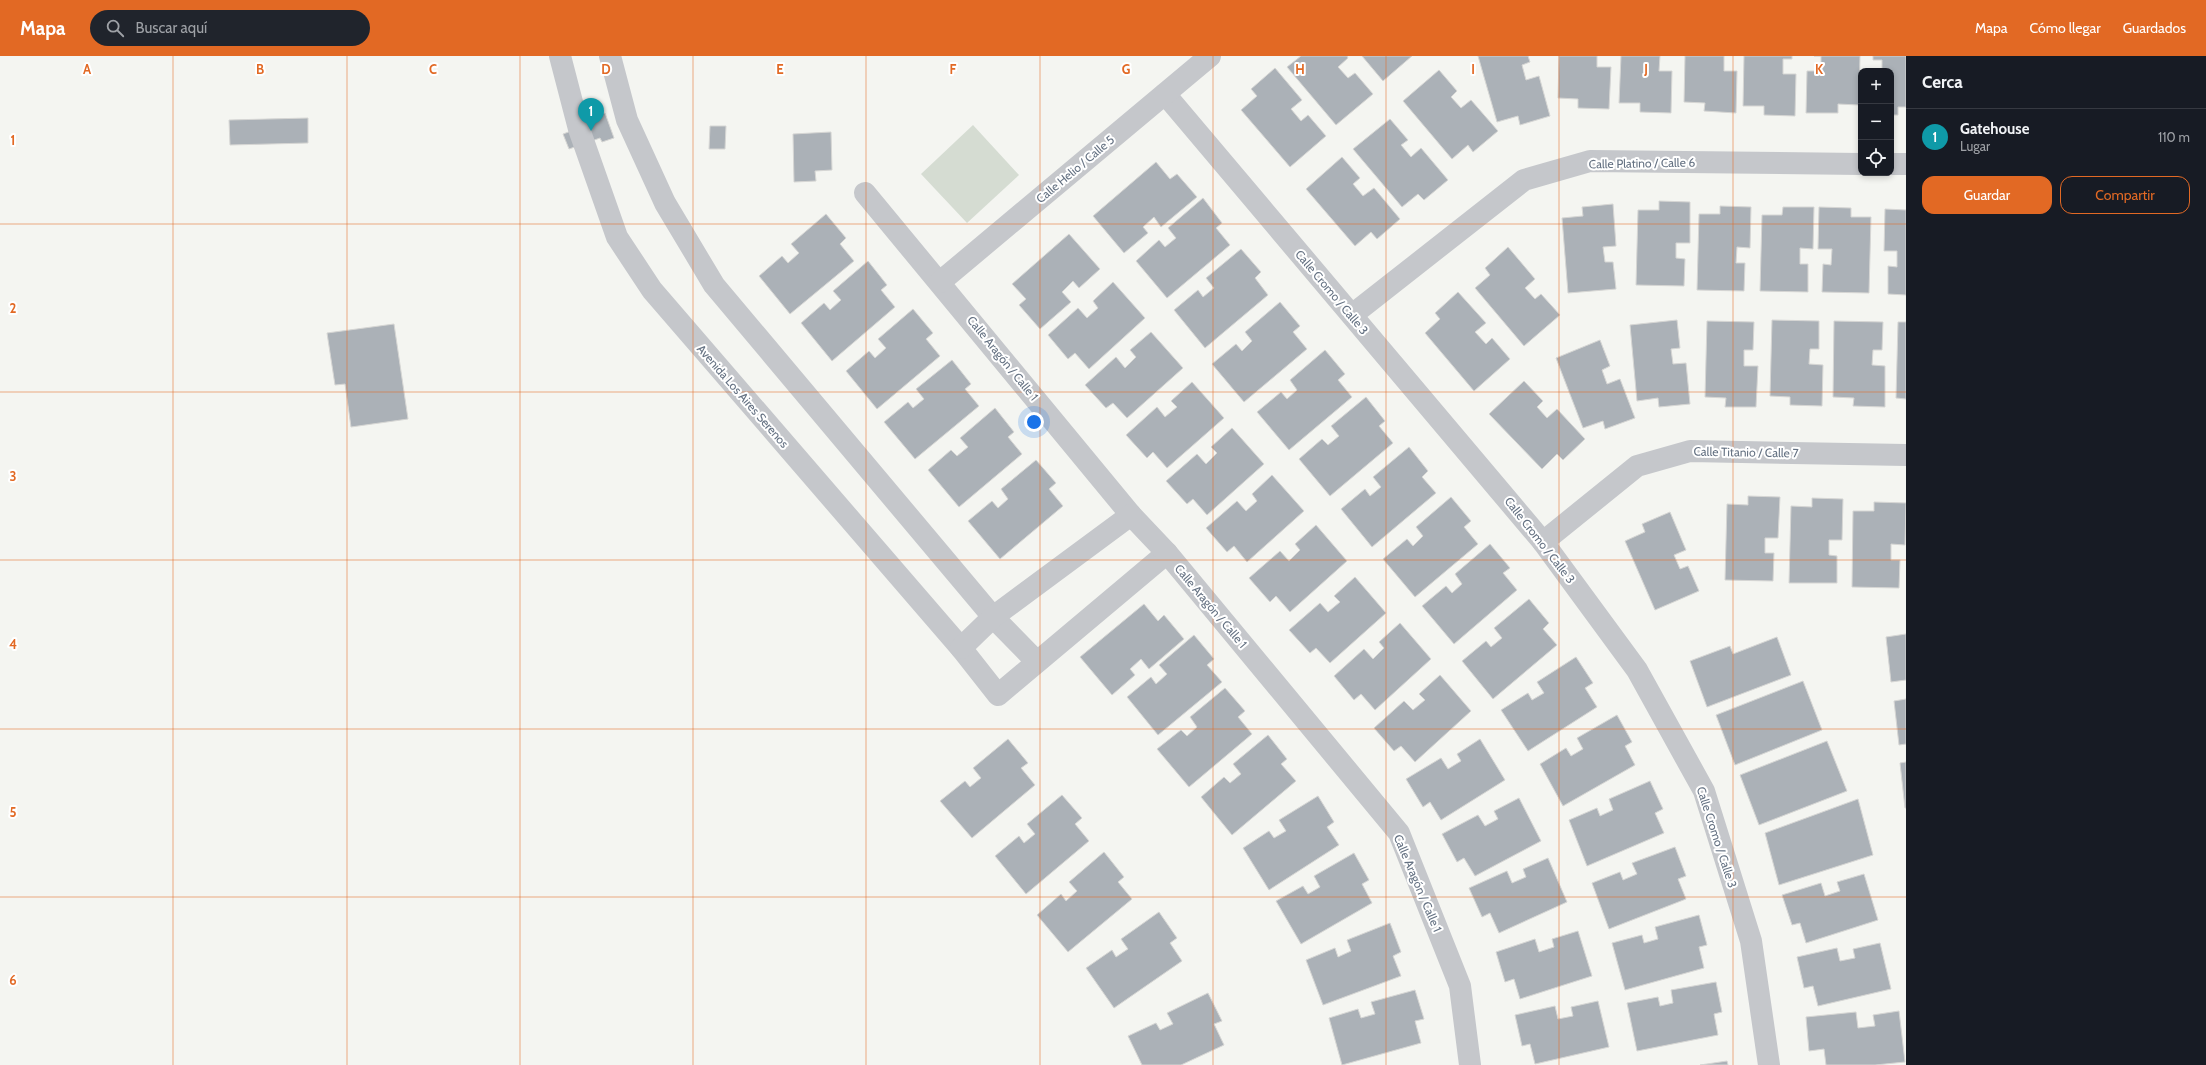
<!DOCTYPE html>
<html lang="es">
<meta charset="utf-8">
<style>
:root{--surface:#171b24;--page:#20242c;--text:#f1f3f6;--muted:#9ea1a6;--line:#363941;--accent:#e26924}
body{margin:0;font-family:Cabin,sans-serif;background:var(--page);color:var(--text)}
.controls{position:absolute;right:12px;top:12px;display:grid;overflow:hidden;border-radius:8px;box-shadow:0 2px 6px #0003}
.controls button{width:36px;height:36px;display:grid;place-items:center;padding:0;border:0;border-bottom:1px solid var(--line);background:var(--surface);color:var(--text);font:20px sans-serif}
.you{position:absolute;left:1034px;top:366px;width:14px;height:14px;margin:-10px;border:3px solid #fff;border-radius:50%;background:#1a73e8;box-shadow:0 0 0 6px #1a73e833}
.badge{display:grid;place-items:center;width:26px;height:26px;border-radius:50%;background:var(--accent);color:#fff;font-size:13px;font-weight:700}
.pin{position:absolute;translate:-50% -33px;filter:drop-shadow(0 1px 2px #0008)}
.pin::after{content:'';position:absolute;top:21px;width:14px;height:12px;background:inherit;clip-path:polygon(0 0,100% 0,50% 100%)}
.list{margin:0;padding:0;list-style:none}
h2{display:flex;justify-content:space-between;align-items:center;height:52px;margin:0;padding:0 16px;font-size:17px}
h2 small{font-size:13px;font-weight:400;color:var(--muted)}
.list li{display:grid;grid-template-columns:26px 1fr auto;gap:12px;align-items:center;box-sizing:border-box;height:56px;padding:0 16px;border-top:1px solid var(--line)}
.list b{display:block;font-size:15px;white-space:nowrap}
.list p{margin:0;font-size:13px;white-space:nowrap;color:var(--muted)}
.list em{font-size:13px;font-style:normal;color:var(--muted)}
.actions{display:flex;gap:8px;padding:12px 16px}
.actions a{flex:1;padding:9px 0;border:1px solid var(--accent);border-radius:12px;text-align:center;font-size:14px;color:var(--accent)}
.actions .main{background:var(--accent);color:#fff}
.icon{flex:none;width:22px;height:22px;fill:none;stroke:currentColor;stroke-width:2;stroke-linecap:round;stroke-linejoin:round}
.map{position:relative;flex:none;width:1906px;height:1009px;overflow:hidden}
header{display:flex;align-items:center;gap:24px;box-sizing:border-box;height:56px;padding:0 20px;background:var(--accent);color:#fff}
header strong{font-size:19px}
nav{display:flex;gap:22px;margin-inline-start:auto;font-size:14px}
.search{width:280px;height:36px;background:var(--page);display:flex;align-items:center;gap:10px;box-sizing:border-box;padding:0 14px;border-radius:22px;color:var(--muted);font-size:15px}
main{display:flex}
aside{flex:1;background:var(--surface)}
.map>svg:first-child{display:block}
</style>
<header>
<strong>Mapa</strong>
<div class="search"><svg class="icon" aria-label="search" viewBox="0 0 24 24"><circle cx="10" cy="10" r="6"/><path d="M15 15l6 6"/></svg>Buscar aquí</div>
<nav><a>Mapa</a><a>Cómo llegar</a><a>Guardados</a></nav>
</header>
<main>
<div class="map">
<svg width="1906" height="1009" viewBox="0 0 1906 1009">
<rect width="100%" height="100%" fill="#f4f5f1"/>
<polygon fill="#d5dcd2" points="973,69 1019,119 967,167 921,118"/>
<g fill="#abb1b7" stroke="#d6d6d4">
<polygon points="1301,0 1347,0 1348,2 1338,11 1348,22 1355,17 1373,38 1336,69 1287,11"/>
<polygon points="1362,0 1412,0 1383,25"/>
<polygon points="1478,0 1528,0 1530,6 1522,9 1526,24 1539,20 1550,60 1520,69 1518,60 1497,66"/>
<polygon points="1559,0 1597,0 1597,11 1611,11 1609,53 1578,52 1578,43 1558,42"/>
<polygon points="1621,0 1660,0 1659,15 1672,15 1671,57 1640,56 1640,47 1619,47"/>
<polygon points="1685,0 1724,0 1724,15 1737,15 1736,57 1704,55 1705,47 1684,46"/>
<polygon points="1744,0 1792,0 1792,3 1783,3 1783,18 1796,18 1795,60 1764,59 1764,50 1743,50"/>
<polygon points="1814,0 1860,0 1859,49 1838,48 1838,57 1806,57 1807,15 1821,15 1821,0"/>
<polygon points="1873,0 1906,0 1906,51 1898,51 1898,59 1891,59 1891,15 1882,15 1882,4 1873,4"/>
<polygon points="1275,12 1302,44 1291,53 1301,65 1308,59 1326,80 1290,111 1241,54 1257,40 1251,33"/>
<polygon points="1439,14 1457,35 1451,41 1461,52 1471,44 1498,75 1473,96 1468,89 1452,103 1403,45"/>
<polygon points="605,57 614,82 602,86 600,82 569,93 563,78 593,67 591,62"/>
<polygon points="308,62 308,87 230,89 229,64"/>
<polygon points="1390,63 1408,84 1401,89 1411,101 1421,92 1448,124 1424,144 1418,138 1402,151 1353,93"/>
<polygon points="710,70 726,70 725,93 709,93"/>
<polygon points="831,76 832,114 815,115 816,125 794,126 793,78"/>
<polygon points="1342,101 1360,122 1353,128 1363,140 1374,132 1400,163 1377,183 1371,176 1355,190 1306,133"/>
<polygon points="1156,106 1170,123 1177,118 1197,141 1161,171 1154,161 1143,171 1148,177 1124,197 1093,160"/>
<polygon points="1203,142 1222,167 1216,172 1230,189 1167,242 1136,205 1159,184 1165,191 1176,182 1168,172"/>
<polygon points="1659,145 1690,146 1690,187 1676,187 1676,202 1685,203 1684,230 1636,229 1638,154 1659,154"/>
<polygon points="1613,148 1616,190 1603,191 1605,206 1613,206 1616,233 1568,237 1562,162 1583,160 1582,151"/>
<polygon points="1720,150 1751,151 1750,192 1737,191 1736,207 1745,207 1744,235 1697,234 1699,158 1720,158"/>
<polygon points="1783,151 1814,151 1813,193 1800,192 1800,208 1808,208 1808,236 1760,235 1762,159 1782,159"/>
<polygon points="1819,151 1851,152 1851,161 1871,161 1869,237 1822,236 1823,208 1831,209 1832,193 1818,193"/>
<polygon points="1885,153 1906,154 1906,239 1888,238 1888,210 1897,211 1897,195 1884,195"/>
<polygon points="826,158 846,182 840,188 854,205 790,258 759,220 782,200 788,207 799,197 791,188"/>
<polygon points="1069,178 1100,213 1079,232 1073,225 1062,236 1071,246 1040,273 1019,249 1026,243 1012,228"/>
<polygon points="1508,191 1535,223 1525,232 1535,243 1541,238 1560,259 1524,290 1475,232 1490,219 1485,212"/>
<polygon points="1241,193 1261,216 1255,222 1268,239 1205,292 1174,254 1198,234 1203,241 1214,232 1206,222"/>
<polygon points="868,205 887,229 881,234 895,251 832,305 801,267 824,247 830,254 841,244 833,235"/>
<polygon points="1113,226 1145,262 1089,313 1075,297 1068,303 1048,279 1078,252 1087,262 1098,252 1093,245"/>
<polygon points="1458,236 1486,267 1475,276 1486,288 1492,282 1510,303 1474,335 1425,277 1440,263 1435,257"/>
<polygon points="1280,246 1300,270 1293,276 1307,293 1244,346 1212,308 1236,288 1242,295 1252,285 1245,276"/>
<polygon points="913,253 933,277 926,283 940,300 877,353 846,315 869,295 875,302 886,292 878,283"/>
<polygon points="1677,264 1680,292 1671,293 1673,308 1686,307 1690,348 1659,351 1658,342 1637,345 1630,269"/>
<polygon points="1772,264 1819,265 1819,293 1810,293 1809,308 1823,309 1822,350 1790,349 1790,341 1770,340"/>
<polygon points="1707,265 1754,266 1753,294 1744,294 1744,310 1758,310 1756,351 1725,351 1726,342 1705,341"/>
<polygon points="1834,265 1883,266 1882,294 1873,294 1872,309 1885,310 1885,351 1853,350 1854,342 1833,341"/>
<polygon points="1898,266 1906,266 1906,343 1896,342"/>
<polygon points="394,268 408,363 351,371 345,328 335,329 327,277"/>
<polygon points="1151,276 1183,312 1127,362 1113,347 1106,352 1085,329 1116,301 1125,312 1136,301 1130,294"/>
<polygon points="1600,284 1610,310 1602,314 1607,328 1620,323 1635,362 1605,373 1603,365 1583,372 1556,302"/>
<polygon points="1325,294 1345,318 1338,324 1352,341 1289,394 1257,356 1281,336 1287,343 1297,334 1290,324"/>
<polygon points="952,304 971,328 965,333 979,350 915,403 884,366 908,346 913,352 924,343 916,333"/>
<polygon points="1524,325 1543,345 1537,351 1547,362 1557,353 1585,383 1563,404 1557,398 1542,413 1489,358"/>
<polygon points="1192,326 1224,362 1167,412 1153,396 1147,402 1126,379 1157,351 1165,361 1177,351 1171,345"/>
<polygon points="1366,341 1385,365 1379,370 1393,387 1330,440 1299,403 1322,383 1328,389 1339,380 1331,370"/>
<polygon points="995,352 1014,376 1008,381 1022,398 959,451 928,414 951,394 957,400 968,391 960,382"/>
<polygon points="1232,372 1264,408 1207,459 1193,443 1187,448 1166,425 1197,398 1206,408 1217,397 1211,391"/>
<polygon points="1409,391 1428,415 1422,421 1436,437 1372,491 1341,453 1365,433 1370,440 1381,431 1373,421"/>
<polygon points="1036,404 1056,427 1049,433 1063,450 1000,503 968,465 992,445 998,452 1008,443 1001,433"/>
<polygon points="1272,419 1304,455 1247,506 1234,490 1227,496 1206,472 1237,445 1246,455 1257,445 1252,438"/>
<polygon points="1748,440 1780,441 1778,482 1765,482 1765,497 1774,497 1773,525 1725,524 1727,448 1748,449"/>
<polygon points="1451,441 1471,465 1464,471 1478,488 1415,541 1383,503 1407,483 1413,490 1423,480 1416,471"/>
<polygon points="1812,442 1843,443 1842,484 1829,484 1829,499 1837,500 1837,527 1789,527 1791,450 1812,451"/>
<polygon points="1874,446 1906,447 1905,489 1891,488 1891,504 1900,504 1899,532 1852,531 1853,455 1874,455"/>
<polygon points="1670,456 1686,494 1674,499 1680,513 1688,510 1699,535 1655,554 1625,485 1645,476 1642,468"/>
<polygon points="1316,469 1347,505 1290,556 1276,540 1270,546 1249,522 1280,495 1289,505 1300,494 1295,488"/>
<polygon points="1490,488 1510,512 1503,517 1517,534 1454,588 1422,550 1446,530 1452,537 1462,528 1455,518"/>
<polygon points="1355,521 1386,557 1330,607 1316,592 1310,597 1289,574 1320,547 1328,556 1340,546 1334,540"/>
<polygon points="1529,543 1549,567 1543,573 1557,589 1493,643 1462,605 1486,585 1491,591 1502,582 1494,572"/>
<polygon points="1144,548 1158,565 1164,559 1184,583 1149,613 1141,603 1130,613 1135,619 1112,639 1080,601"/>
<polygon points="1400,567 1431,603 1375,654 1361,638 1354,644 1334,620 1364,593 1373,603 1384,592 1379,586"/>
<polygon points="1906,578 1906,624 1891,626 1886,581"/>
<polygon points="1194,579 1214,603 1207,609 1222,626 1158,679 1127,641 1151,621 1156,628 1167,618 1159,609"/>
<polygon points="1777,581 1791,619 1707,651 1690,605 1730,590 1733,598"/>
<polygon points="1576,601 1593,627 1585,632 1597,651 1528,695 1501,654 1528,637 1532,644 1544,637 1537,626"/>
<polygon points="1440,619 1471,655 1415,706 1401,690 1394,695 1374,672 1404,645 1413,654 1425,644 1419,638"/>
<polygon points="1803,625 1822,674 1735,709 1716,659"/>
<polygon points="1225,632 1245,655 1238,661 1252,678 1189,731 1157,693 1181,674 1187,680 1197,671 1190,661"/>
<polygon points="1906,643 1906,688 1899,689 1894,645"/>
<polygon points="1617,659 1632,686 1625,690 1635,709 1563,750 1540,708 1566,692 1571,700 1583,693 1577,682"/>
<polygon points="1268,679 1287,703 1281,708 1296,725 1232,779 1201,741 1224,721 1230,727 1241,718 1233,708"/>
<polygon points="1008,683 1028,707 1021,712 1035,729 972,782 940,745 965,725 970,731 981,722 973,712"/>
<polygon points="1480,683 1505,724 1441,764 1430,746 1423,751 1406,723 1441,702 1448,713 1461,705 1457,698"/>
<polygon points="1827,685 1847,735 1759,769 1740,719"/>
<polygon points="1906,706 1906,752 1905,752 1900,707"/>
<polygon points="1650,725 1663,753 1655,757 1664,777 1587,810 1569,764 1597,752 1600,760 1613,754 1609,743"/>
<polygon points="1062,739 1082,762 1075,768 1089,785 1026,838 995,800 1019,780 1024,787 1035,778 1027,768"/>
<polygon points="1318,740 1334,766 1327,771 1339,789 1269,834 1243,792 1269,775 1274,782 1286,775 1279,764"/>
<polygon points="1519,742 1541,785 1475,820 1464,802 1457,806 1442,778 1478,759 1485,770 1498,763 1494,755"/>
<polygon points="1858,743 1873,799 1779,829 1765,777"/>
<polygon points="1675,791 1686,820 1678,823 1686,843 1609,873 1592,827 1620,816 1623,824 1637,818 1632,807"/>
<polygon points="1104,796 1124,821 1118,826 1132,843 1068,896 1037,859 1061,838 1066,845 1077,835 1069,826"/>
<polygon points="1354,797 1369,824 1362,828 1372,847 1301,888 1276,845 1303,830 1308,838 1320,831 1314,820"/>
<polygon points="1548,802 1567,846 1499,877 1490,857 1482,861 1469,832 1507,815 1512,827 1526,821 1523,813"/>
<polygon points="1864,818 1878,864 1806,887 1800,867 1792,869 1782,839 1821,827 1825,840 1840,835 1837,826"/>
<polygon points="1159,856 1177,882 1170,887 1182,905 1114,952 1086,912 1112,894 1116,901 1128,893 1121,883"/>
<polygon points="1699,859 1707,889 1699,891 1704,912 1625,934 1612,887 1642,879 1644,887 1658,883 1655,871"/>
<polygon points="1390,867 1401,896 1393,900 1401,920 1323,949 1306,904 1335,892 1338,901 1351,895 1347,884"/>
<polygon points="1578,875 1592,920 1520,943 1514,923 1505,926 1496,896 1535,883 1539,896 1554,891 1552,883"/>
<polygon points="1880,887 1891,933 1818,950 1813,930 1804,932 1797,901 1837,892 1840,905 1855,902 1853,893"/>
<polygon points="1716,926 1722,956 1714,958 1718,979 1637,995 1627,947 1658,941 1660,950 1673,947 1671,934"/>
<polygon points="1415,934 1424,963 1415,965 1421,987 1342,1009 1329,962 1358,953 1361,962 1375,958 1371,946"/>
<polygon points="1208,937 1222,965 1214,968 1224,989 1181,1009 1142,1009 1128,980 1156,967 1160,974 1173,968 1167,957"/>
<polygon points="1598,945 1609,991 1535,1008 1530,988 1522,990 1515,959 1555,950 1558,963 1573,960 1571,951"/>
<polygon points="1899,955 1905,1006 1875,1009 1826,1009 1824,993 1809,995 1806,961 1856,956 1858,972 1875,970 1873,959"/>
<polygon points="1727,1005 1728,1009 1700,1009"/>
</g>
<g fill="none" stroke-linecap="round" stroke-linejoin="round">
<g stroke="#c5c7cb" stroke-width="22">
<polyline points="560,0 579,73 617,181 652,234 961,592 998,639 1167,497"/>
<polyline points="610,0 627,64 665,147 714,229 993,561 1037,606"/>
<polyline points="1165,38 1543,486 1637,614 1704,735 1751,885 1769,1009"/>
<polyline points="1891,108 1906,108"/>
<polyline points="865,137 1131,459 1167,497 1399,777 1460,930 1470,1009"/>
<polyline points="940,226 1210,0"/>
<polyline points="1352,259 1524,124 1590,105 1861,108"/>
<polyline points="1543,486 1637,410 1690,395 1906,399"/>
<polyline points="961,592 993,561 1131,459"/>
</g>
</g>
<path fill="none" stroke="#e26924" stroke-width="1" stroke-opacity="0.55" d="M173,0V1009M347,0V1009M520,0V1009M693,0V1009M866,0V1009M1040,0V1009M1213,0V1009M1386,0V1009M1559,0V1009M1733,0V1009M0,168H1906M0,336H1906M0,504H1906M0,673H1906M0,841H1906"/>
<g text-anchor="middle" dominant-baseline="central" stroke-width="4" stroke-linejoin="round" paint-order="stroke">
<g font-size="12" fill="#647182" stroke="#fff">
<text transform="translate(1642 107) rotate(-1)">Calle Platino / Calle 6</text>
<text transform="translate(1075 113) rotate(-40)">Calle Helio / Calle 5</text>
<text transform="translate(1332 236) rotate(50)">Calle Cromo / Calle 3</text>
<text transform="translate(1003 302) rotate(51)">Calle Aragón / Calle 1</text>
<text transform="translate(743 340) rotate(49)">Avenida Los Aires Serenos</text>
<text transform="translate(1746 396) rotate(1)">Calle Titanio / Calle 7</text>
<text transform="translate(1540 484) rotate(52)">Calle Cromo / Calle 3</text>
<text transform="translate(1211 550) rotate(50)">Calle Aragón / Calle 1</text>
<text transform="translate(1717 781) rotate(72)">Calle Cromo / Calle 3</text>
<text transform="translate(1418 827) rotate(67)">Calle Aragón / Calle 1</text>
</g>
</g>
<g font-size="13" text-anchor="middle" font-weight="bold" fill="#e26924" stroke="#fff" stroke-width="4" stroke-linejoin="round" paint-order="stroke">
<text x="87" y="18">A</text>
<text x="260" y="18">B</text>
<text x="433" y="18">C</text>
<text x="606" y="18">D</text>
<text x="780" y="18">E</text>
<text x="953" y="18">F</text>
<text x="1126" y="18">G</text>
<text x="1300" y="18">H</text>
<text x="1473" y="18">I</text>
<text x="1646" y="18">J</text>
<text x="1819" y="18">K</text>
<text x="13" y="89">1</text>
<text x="13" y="257">2</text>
<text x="13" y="425">3</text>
<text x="13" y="593">4</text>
<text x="13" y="761">5</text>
<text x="13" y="929">6</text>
</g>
</svg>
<div class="controls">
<button>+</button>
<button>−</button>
<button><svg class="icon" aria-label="locate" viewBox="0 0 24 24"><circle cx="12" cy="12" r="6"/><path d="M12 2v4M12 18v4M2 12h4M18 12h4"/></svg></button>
</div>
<div class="you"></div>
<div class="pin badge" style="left:591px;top:75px;background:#0f9aa8">1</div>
</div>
<aside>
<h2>Cerca<small></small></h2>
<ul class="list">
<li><span class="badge" style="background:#0f9aa8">1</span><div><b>Gatehouse</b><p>Lugar</p></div><em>110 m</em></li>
</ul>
<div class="actions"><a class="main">Guardar</a><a>Compartir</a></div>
</aside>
</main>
